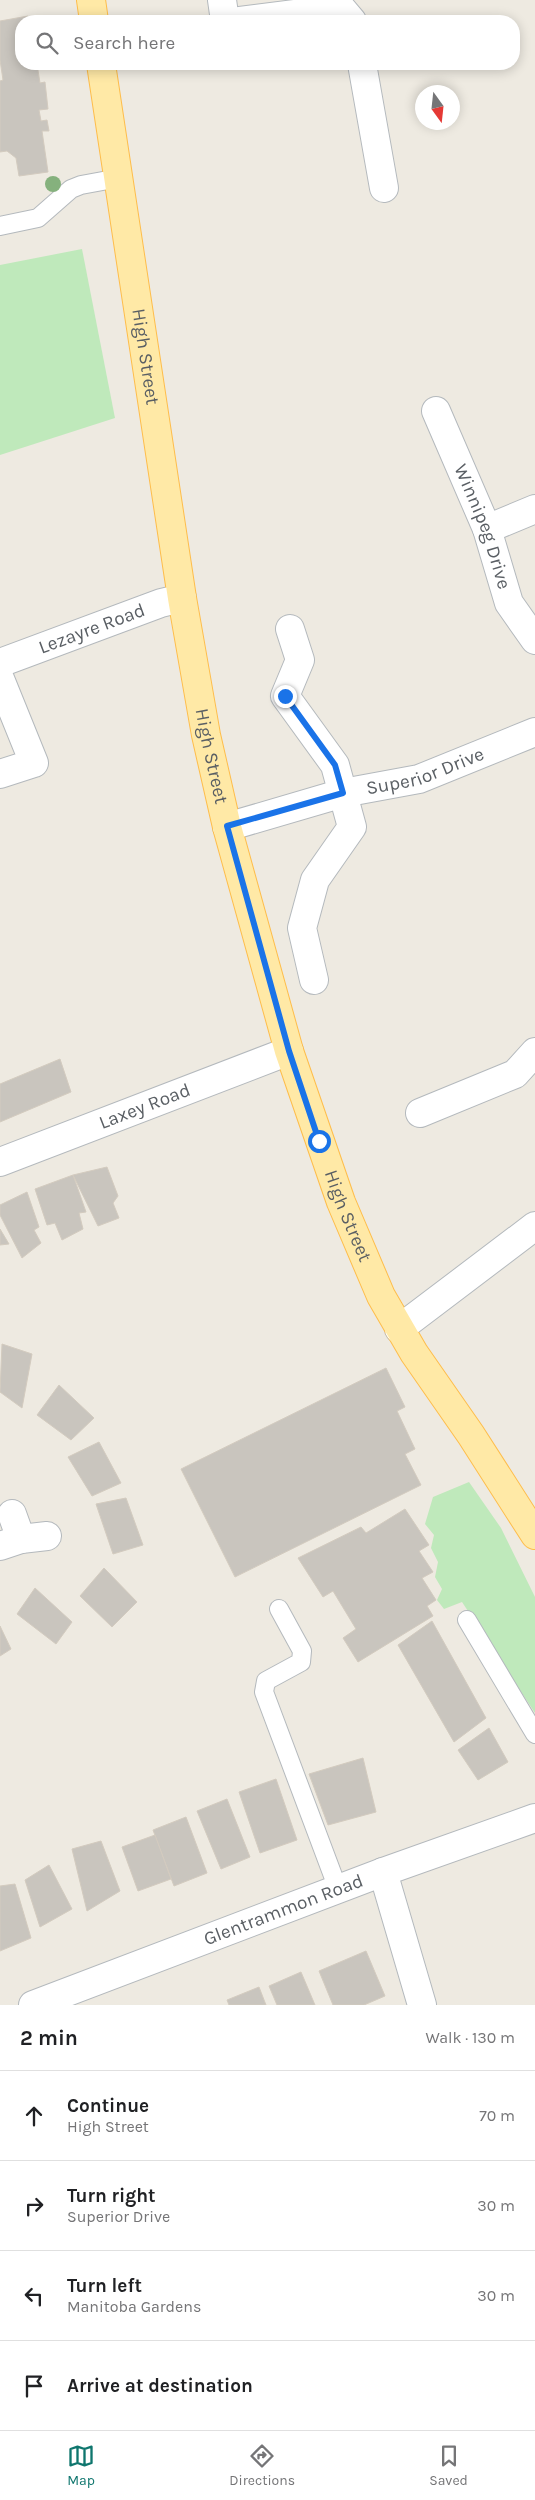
<!DOCTYPE html>
<meta charset="utf-8">
<style>
:root{--surface:#fff;--page:#f2f2f2;--text:#202124;--muted:#757577;--line:#e0e0e0;--accent:#0f766e}
body{margin:0;font-family:Karla,sans-serif;background:var(--page);color:var(--text)}
.compass{position:absolute;left:415px;top:85px;width:45px;height:45px;border-radius:50%;background:var(--surface);box-shadow:0 2px 12px #0003;rotate:165deg}
.stop{position:absolute;width:15px;height:15px;margin:-11px;border:4px solid #1a73e8;border-radius:50%;background:#fff}
.stop.end{background:#1a73e8;border-color:#fff;box-shadow:0 1px 5px #0008}
.list{margin:0;padding:0;list-style:none}
h2{display:flex;justify-content:space-between;align-items:center;height:65px;margin:0;padding:0 20px;font-size:21px}
h2 small{font-size:16px;font-weight:400;color:var(--muted)}
.list li{display:grid;grid-template-columns:32px 1fr auto;gap:15px;align-items:center;box-sizing:border-box;height:90px;padding:0 20px;border-top:1px solid var(--line)}
.list b{display:block;font-size:19px;white-space:nowrap}
.list p{margin:0;font-size:16px;white-space:nowrap;color:var(--muted)}
.list em{font-size:16px;font-style:normal;color:var(--muted)}
.icon{flex:none;width:28px;height:28px;fill:none;stroke:currentColor;stroke-width:2;stroke-linecap:round;stroke-linejoin:round}
.map{position:relative;flex:none;width:535px;height:2005px;overflow:hidden}
.search{position:absolute;background:var(--surface);box-shadow:0 2px 12px #0003;left:15px;right:15px;top:15px;height:55px;display:flex;align-items:center;gap:12px;box-sizing:border-box;padding:0 18px;border-radius:20px;color:var(--muted);font-size:19px}
.sheet{height:425px;background:var(--surface)}
nav{display:flex;justify-content:space-around;align-items:center;box-sizing:border-box;height:70px;border-top:1px solid var(--line);background:var(--surface);font-size:14px;color:var(--muted)}
nav a{display:grid;justify-items:center;gap:2px}
nav .on{color:var(--accent)}
.map>svg:first-child{display:block}
</style>
<div class="map">
<svg width="535" height="2005" viewBox="0 0 535 2005">
<rect width="100%" height="100%" fill="#eeeae1"/>
<g fill="#bfe9bb">
<polygon points="82,249 115,418 0,455 0,265"/>
<polygon points="469,1482 501,1528 535,1597 535,1713 462,1602 444,1609 437,1600 442,1589 435,1577 438,1562 431,1548 434,1535 425,1524 433,1497"/>
</g>
<g fill="#c9c5be" stroke="#d3cbbf">
<polygon points="28,16 29,21 21,21 21,64 37,64 40,83 45,82 48,109 39,110 41,121 47,120 49,131 42,131 48,172 19,176 16,158 7,151 0,152 0,81 3,80 0,60 0,21"/>
<polygon points="60,1059 71,1092 0,1122 0,1084"/>
<polygon points="107,1167 118,1196 113,1203 119,1218 98,1226 73,1175"/>
<polygon points="73,1175 86,1212 79,1213 83,1229 62,1240 55,1223 47,1225 35,1189"/>
<polygon points="27,1192 39,1227 34,1230 41,1243 22,1258 0,1215 0,1205"/>
<polygon points="0,1229 9,1244 0,1245"/>
<polygon points="2,1344 32,1354 22,1408 0,1392"/>
<polygon points="386,1368 405,1407 397,1411 415,1449 405,1454 421,1485 235,1577 181,1469"/>
<polygon points="59,1385 94,1418 71,1440 37,1415"/>
<polygon points="99,1442 121,1483 92,1496 68,1457"/>
<polygon points="126,1498 143,1545 113,1554 96,1504"/>
<polygon points="405,1509 429,1545 419,1551 433,1572 422,1578 436,1600 427,1606 433,1616 358,1662 343,1638 356,1629 333,1591 323,1597 298,1558 361,1527 366,1533"/>
<polygon points="104,1568 137,1602 112,1627 80,1596"/>
<polygon points="35,1588 72,1622 56,1644 17,1614"/>
<polygon points="432,1621 486,1718 454,1742 398,1645"/>
<polygon points="0,1626 11,1649 0,1656"/>
<polygon points="489,1728 508,1762 478,1780 458,1750"/>
<polygon points="363,1758 376,1812 328,1825 309,1774"/>
<polygon points="276,1779 297,1840 260,1853 239,1792"/>
<polygon points="227,1799 250,1857 221,1869 197,1811"/>
<polygon points="186,1817 207,1873 174,1886 153,1830"/>
<polygon points="155,1835 171,1879 138,1891 122,1847"/>
<polygon points="101,1841 120,1891 87,1911 72,1849"/>
<polygon points="49,1865 72,1909 40,1927 25,1880"/>
<polygon points="15,1884 31,1938 0,1951 0,1886"/>
<polygon points="366,1951 385,1996 364,2005 333,2005 319,1971"/>
<polygon points="301,1972 315,2005 277,2005 269,1986"/>
<polygon points="259,1987 266,2005 229,2005 227,2000"/>
</g>
<g fill="none" stroke-linecap="round" stroke-linejoin="round">
<g stroke="#b4b9bd" stroke-width="20">
<g id="service">
<polyline points="0,226 38,218 71,189 81,185 119,178"/>
<polyline points="279,1609 302,1651 301,1662 266,1681 264,1692 338,1889"/>
<polyline points="467,1620 535,1734"/>
</g>
</g>
<g stroke="#b4b9bd" stroke-width="30">
<g id="minor">
<polyline points="222,0 225,21"/>
<polyline points="240,21 341,8 352,21"/>
<polyline points="362,64 384,188"/>
<path id="s1" d="M436,411L487,529L509,603L535,640"/>
<polyline points="487,529 535,509"/>
<polyline points="290,629 300,660 285,696 335,765 352,827 315,880 302,928 314,980"/>
<path id="s2" d="M0,663L161,603L182,598"/>
<polyline points="0,679 34,763 0,774"/>
<path id="s3" d="M227,827L343,793L419,779L535,732"/>
<polyline points="420,1113 515,1074 535,1052"/>
<path id="s4" d="M0,1162L289,1051"/>
<polyline points="399,1329 535,1226"/>
<polyline points="12,1514 21,1539"/>
<polyline points="0,1546 21,1539 47,1536"/>
<polyline points="383,1872 422,2005"/>
<path id="s5" d="M33,2005L383,1872L535,1818"/>
</g>
</g>
<g stroke="#febd4b" stroke-width="30">
<g id="primary">
<polyline points="91,0 94,21"/>
<path id="s6" d="M101,64L182,598L206,735L227,827L289,1051L341,1202L381,1296L414,1353L471,1435L535,1535"/>
</g>
</g>
<use href="#service" stroke="#fff" stroke-width="18"/>
<use href="#minor" stroke="#fff" stroke-width="28"/>
<use href="#primary" stroke="#ffe9a6" stroke-width="28"/>
</g>
<circle fill="#85b17d" cx="53" cy="184" r="8"/>
<g fill="none" stroke-linecap="round" stroke-linejoin="round">
<polyline stroke="#1a73e8" stroke-width="6" points="285,696 335,765 343,793 227,826 289,1051 319,1141"/>
</g>
<g text-anchor="middle" dominant-baseline="central" stroke-width="4" stroke-linejoin="round" paint-order="stroke">
<g font-size="19" fill="#5a5f64" stroke="#fff">
<text stroke="none"><textPath href="#s6" startOffset="296">High Street</textPath></text>
<text stroke="none"><textPath href="#s1" startOffset="125">Winnipeg Drive</textPath></text>
<text stroke="none"><textPath href="#s2" startOffset="98">Lezayre Road</textPath></text>
<text stroke="none"><textPath href="#s6" startOffset="701">High Street</textPath></text>
<text stroke="none"><textPath href="#s3" startOffset="206">Superior Drive</textPath></text>
<text stroke="none"><textPath href="#s4" startOffset="155">Laxey Road</textPath></text>
<text stroke="none"><textPath href="#s6" startOffset="1181">High Street</textPath></text>
<text stroke="none"><textPath href="#s5" startOffset="268">Glentrammon Road</textPath></text>
</g>
</g>
</svg>
<svg class="compass" viewBox="-18 -18 36 36"><path d="M0-13l5 13h-10z" fill="#e53935"/><path d="M0 13l5-13h-10z" fill="#757577"/></svg>
<div class="stop" style="left:319px;top:1141px"></div>
<div class="stop end" style="left:285px;top:696px"></div>
<div class="search"><svg class="icon" aria-label="search" viewBox="0 0 24 24"><circle cx="10" cy="10" r="6"/><path d="M15 15l6 6"/></svg>Search here</div>
</div>
<section class="sheet">
<h2>2 min<small>Walk · 130 m</small></h2>
<ul class="list">
<li><svg class="icon" aria-label="ahead" viewBox="0 0 24 24"><path d="M12 20V5M6 11l6-6 6 6"/></svg><div><b>Continue</b><p>High Street</p></div><em>70 m</em></li>
<li><svg class="icon" aria-label="right" viewBox="0 0 24 24"><path d="M7 20v-9h11M14 6l5 5-5 5"/></svg><div><b>Turn right</b><p>Superior Drive</p></div><em>30 m</em></li>
<li><svg class="icon" aria-label="left" viewBox="0 0 24 24"><path d="M17 20v-9H6M10 6l-5 5 5 5"/></svg><div><b>Turn left</b><p>Manitoba Gardens</p></div><em>30 m</em></li>
<li><svg class="icon" aria-label="arrive" viewBox="0 0 24 24"><path d="M6 21V4h12l-3 4 3 4H6"/></svg><div><b>Arrive at destination</b></div></li>
</ul>
</section>
<nav>
<a class="on"><svg class="icon" aria-label="map" viewBox="0 0 24 24"><path d="M3 6l6-2 6 2 6-2v14l-6 2-6-2-6 2zM9 4v14M15 6v14"/></svg>Map</a>
<a><svg class="icon" aria-label="directions" viewBox="0 0 24 24"><path d="M12 3l9 9-9 9-9-9zM9 14v-3h6M13 9l2 2-2 2"/></svg>Directions</a>
<a><svg class="icon" aria-label="saved" viewBox="0 0 24 24"><path d="M7 4h10v16l-5-4-5 4z"/></svg>Saved</a>
</nav>
